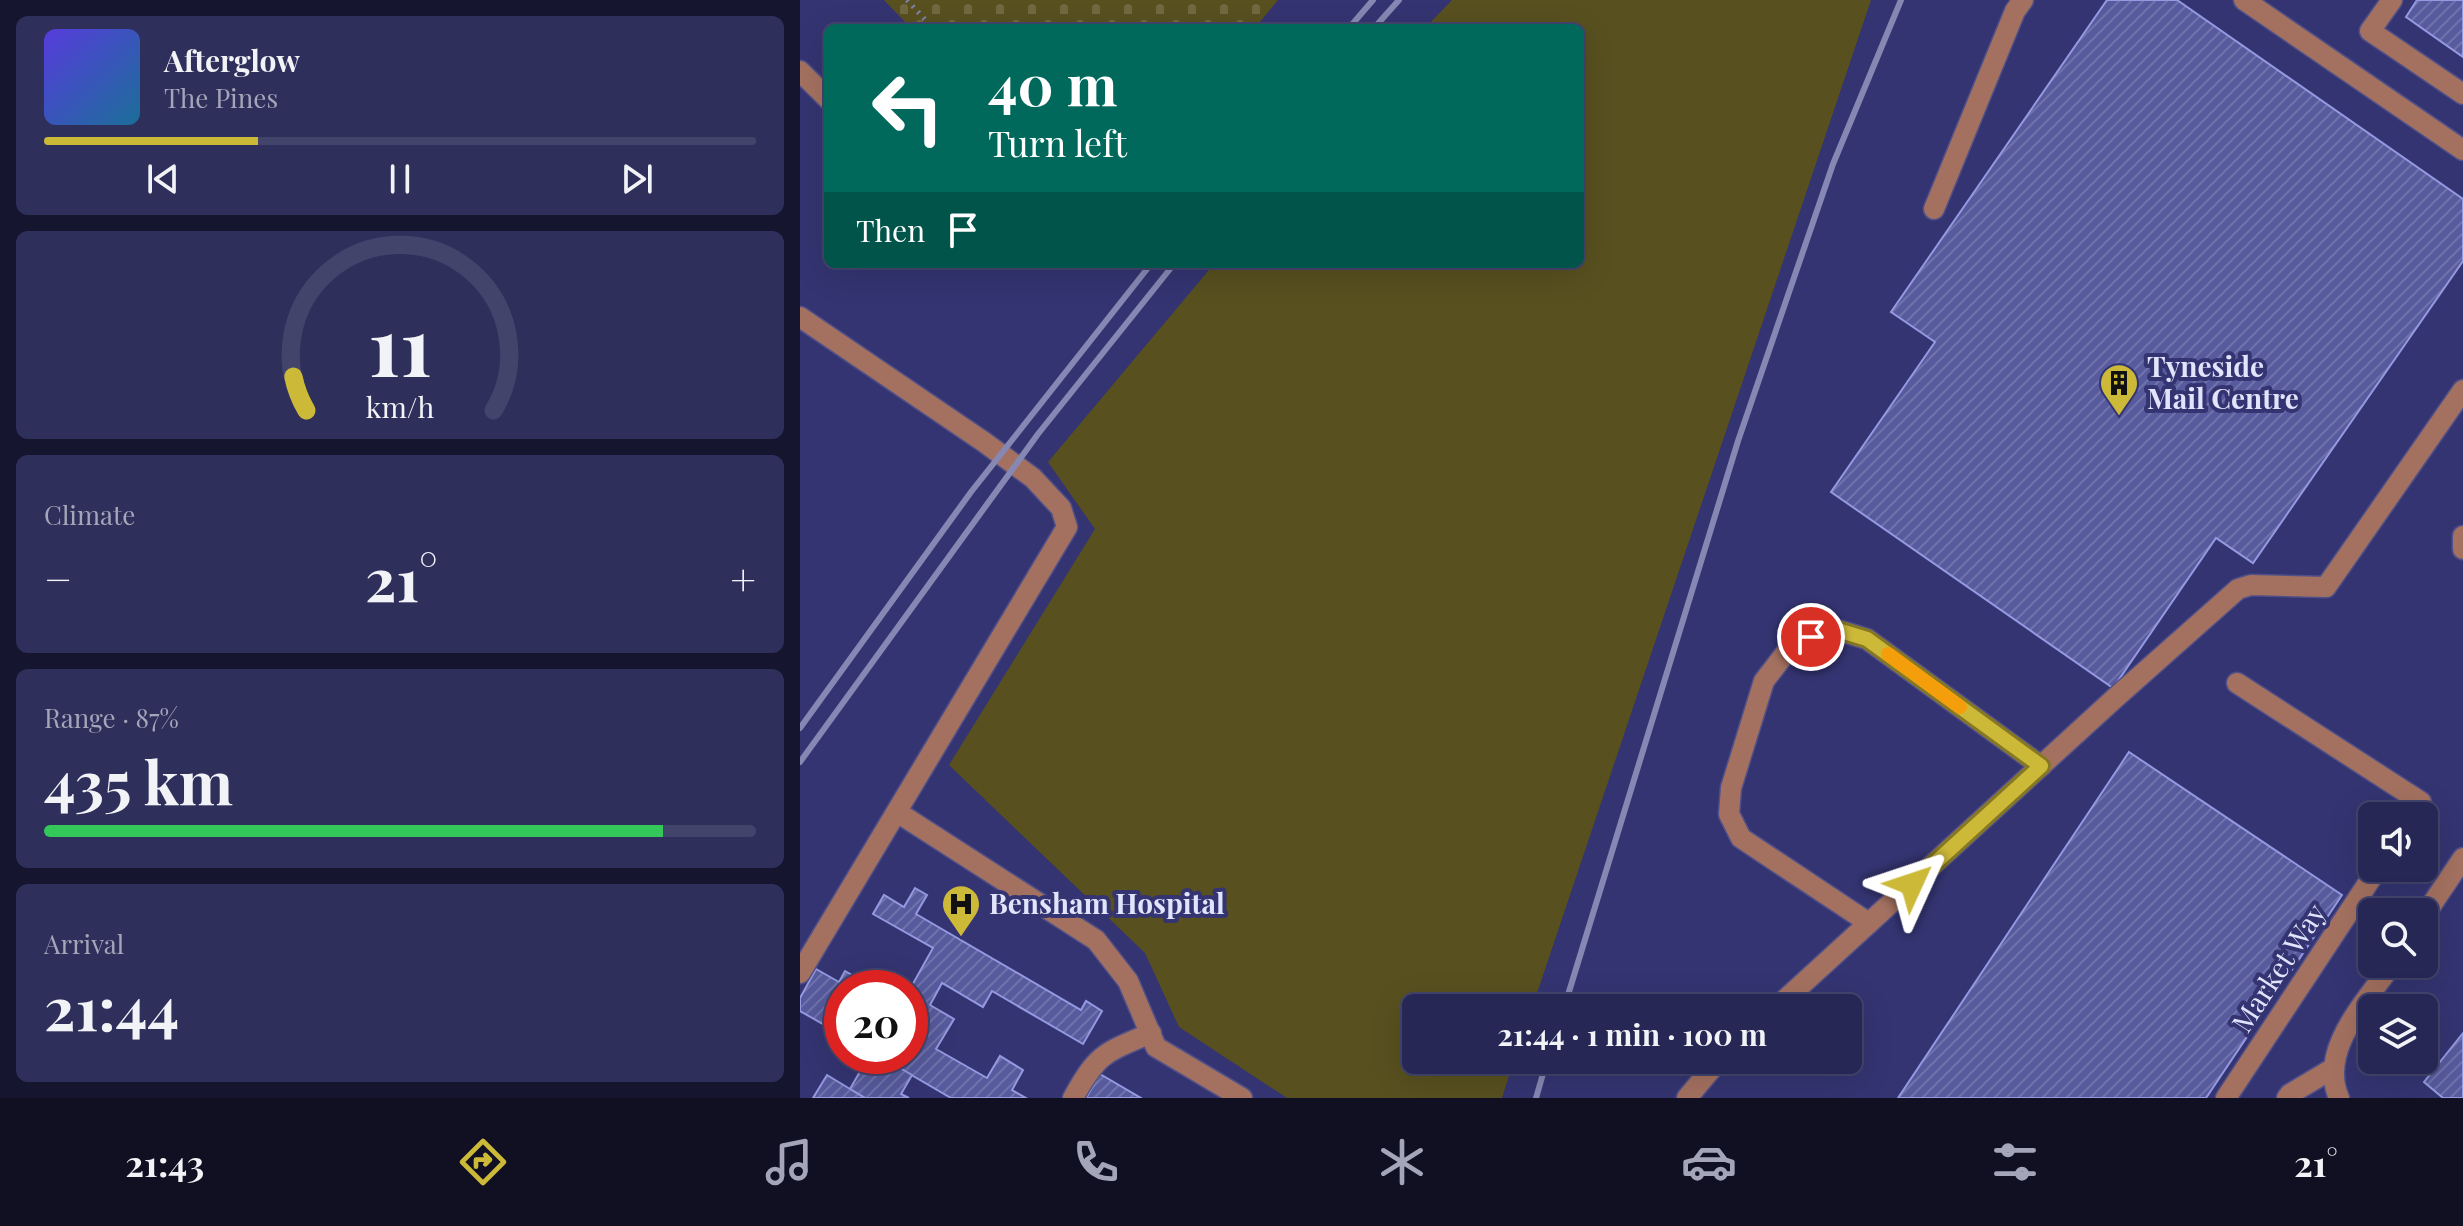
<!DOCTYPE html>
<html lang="en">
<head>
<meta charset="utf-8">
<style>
	body { margin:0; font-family:"Playfair Display",serif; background:#2f2f5c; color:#f1f3f6; height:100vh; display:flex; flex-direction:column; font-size:30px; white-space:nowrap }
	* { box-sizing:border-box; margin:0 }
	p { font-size:26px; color:#a4a5b9 }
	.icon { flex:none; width:44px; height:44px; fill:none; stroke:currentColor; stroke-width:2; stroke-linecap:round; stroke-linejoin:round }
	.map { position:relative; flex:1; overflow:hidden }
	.details { display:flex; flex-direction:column; gap:16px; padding:16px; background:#15152f; width:800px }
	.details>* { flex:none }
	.banner { position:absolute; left:24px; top:24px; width:760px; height:244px; border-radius:12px; box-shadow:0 8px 32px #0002,0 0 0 2px #43446c; background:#00695c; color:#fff; overflow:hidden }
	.controls { position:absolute; left:1558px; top:802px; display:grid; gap:16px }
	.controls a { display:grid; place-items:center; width:80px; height:80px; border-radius:12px; background:#272756; box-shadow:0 8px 32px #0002,0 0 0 2px #43446c; font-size:40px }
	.speed { position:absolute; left:24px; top:970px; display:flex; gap:16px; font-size:40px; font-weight:700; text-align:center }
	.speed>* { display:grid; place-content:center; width:104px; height:104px; border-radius:50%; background:#272756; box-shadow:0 8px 32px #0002,0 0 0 2px #43446c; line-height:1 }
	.speed .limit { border:12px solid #d22; background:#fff; color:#111 }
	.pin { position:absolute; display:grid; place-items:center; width:68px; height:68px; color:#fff; margin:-34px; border:4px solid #fff; border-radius:50%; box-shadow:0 2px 8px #0007 }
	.me { position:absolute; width:88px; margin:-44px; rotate:48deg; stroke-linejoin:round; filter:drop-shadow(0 0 6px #0008) }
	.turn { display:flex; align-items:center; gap:28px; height:168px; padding:0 32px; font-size:36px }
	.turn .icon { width:104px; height:104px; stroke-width:2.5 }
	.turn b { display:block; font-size:56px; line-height:68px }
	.then { display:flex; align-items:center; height:76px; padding:0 32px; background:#0003; gap:16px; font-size:30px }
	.big { font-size:60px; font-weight:700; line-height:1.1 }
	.details .widget { flex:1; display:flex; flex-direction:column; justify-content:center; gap:12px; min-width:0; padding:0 28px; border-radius:12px; background:#2f2f5c }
	.details .dial { align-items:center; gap:0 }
	.dial svg { height:208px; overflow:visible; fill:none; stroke:#43446c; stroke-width:7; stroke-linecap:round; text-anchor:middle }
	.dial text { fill:#f1f3f6; stroke:none }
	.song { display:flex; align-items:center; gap:24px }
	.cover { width:96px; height:96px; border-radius:12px; background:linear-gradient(135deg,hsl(250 70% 55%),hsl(200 70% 35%)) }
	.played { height:8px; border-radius:4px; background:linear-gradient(90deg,#cdb938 30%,#43446c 30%) }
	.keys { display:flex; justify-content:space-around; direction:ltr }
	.heat { display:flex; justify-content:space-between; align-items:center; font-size:44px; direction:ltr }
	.charge { height:12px; border-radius:6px; background:linear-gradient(90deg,#34c759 87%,#43446c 0) }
	.trip { position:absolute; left:602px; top:994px; width:460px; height:80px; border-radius:12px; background:#272756; box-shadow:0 8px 32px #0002,0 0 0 2px #43446c; font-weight:700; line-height:80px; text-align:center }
	.tabs { display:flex; height:128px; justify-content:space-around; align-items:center; background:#101022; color:#a4a5b9 }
	.tabs .icon { width:56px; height:56px }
	.tabs .on { color:#cdb938 }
	.tabs b { font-size:36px; color:#f1f3f6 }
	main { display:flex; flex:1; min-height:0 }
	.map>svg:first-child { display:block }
	.grass { fill:#58501f }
	.cemetery { fill:url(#cemetery-stones) }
	.building { fill:url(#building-hatch); stroke:#9499e1; stroke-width:2 }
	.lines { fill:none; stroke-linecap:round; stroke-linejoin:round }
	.minor-casing { stroke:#505088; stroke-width:23 }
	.path { stroke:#7f81ae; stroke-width:5; stroke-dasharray:2 6; stroke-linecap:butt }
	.minor { stroke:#a47160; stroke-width:20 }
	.rail { stroke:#8688b3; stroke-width:6 }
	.route-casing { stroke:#857824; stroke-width:20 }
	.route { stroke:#cdb938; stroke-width:14 }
	.slow { stroke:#f59e0b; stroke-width:14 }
	.labels { text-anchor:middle; stroke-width:8; stroke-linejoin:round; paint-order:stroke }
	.poi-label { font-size:28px; font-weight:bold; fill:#e1e4fb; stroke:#343472; text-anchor:start }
	.street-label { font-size:28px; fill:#e1e4fb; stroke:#343472 }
</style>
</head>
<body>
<main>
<section class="details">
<div class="widget">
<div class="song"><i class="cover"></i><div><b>Afterglow</b><p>The Pines</p></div></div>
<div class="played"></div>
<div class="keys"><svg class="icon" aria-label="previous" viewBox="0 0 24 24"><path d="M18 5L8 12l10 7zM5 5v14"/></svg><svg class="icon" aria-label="pause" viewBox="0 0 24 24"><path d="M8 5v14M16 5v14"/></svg><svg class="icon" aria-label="next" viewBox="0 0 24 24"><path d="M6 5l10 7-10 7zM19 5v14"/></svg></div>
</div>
<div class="widget dial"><svg viewBox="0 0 100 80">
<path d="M14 69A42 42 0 1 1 86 69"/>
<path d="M14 69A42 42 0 0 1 9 56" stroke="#cdb938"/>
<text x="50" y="56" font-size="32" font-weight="700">11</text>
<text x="50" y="72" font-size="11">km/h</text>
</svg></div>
<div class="widget"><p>Climate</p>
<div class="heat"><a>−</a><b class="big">21°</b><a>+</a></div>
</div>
<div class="widget"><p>Range · 87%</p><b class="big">435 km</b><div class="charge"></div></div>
<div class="widget"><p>Arrival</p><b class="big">21:44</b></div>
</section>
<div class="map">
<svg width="1663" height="1098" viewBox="0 0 1663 1098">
	<defs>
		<pattern id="cemetery-stones" width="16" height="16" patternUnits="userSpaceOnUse" patternTransform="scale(2)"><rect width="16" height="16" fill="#58501f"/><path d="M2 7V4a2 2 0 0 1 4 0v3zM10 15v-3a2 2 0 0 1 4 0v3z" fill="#706940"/></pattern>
		<pattern id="building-hatch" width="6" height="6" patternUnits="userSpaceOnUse" patternTransform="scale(2)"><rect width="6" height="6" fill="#575a9c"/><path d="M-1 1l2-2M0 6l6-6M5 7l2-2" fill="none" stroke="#6f72ab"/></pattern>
	</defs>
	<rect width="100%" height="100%" fill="#343472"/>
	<!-- grass -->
	<polygon class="grass" points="652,0 1071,0 732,1008 616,1008 616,1060 714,1060 702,1098 487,1098 379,1027 345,953 149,765 295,529 248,462 414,264 780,264 780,28 625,28"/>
	<!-- cemetery -->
	<polygon class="cemetery" points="84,0 478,0 455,28 111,28"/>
	<!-- building -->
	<g class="building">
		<polygon points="1307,0 1377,0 1663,199 1663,261 1453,563 1416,538 1313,688 1031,492 1135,342 1091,312"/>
		<polygon points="1617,0 1663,0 1663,57 1606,17"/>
		<polygon points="1329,752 1542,895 1406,1098 1098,1098"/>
		<polygon points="115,888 127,895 116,914 281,1010 286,1001 302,1011 283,1044 192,991 183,1007 142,983 130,1005 154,1019 136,1049 187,1078 200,1056 223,1070 212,1090 226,1098 151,1098 79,1056 110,1056 110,989 133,948 73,914 84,895 104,907"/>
		<polygon points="16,969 39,982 45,971 75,988 42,988 42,1035 0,1011 0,998"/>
		<polygon points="1663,1033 1663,1098 1643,1098 1624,1082"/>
		<polygon points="69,1056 79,1056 112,1075 101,1094 109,1098 65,1098 50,1089"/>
		<polygon points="300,1074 341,1098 286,1098"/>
		<polygon points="27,1075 50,1089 65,1098 13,1098"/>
	</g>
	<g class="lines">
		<!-- minor casing -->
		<g class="minor-casing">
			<g id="minor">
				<polyline points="1444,0 1663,150"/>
				<polyline points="1592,0 1570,31 1663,94"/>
				<polyline points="0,71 28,99"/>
				<polyline points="1134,209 1215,11 1223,0"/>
				<polyline points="0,317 184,442 233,478 261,508 267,527 0,973"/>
				<polyline points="1663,536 1663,549"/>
				<polyline points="1437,683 1621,802 1612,816"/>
				<polyline points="97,812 296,940 328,981 356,1047 442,1098"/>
				<polyline points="1624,916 1663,858"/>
				<polyline points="1069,923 941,838 929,814 931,788 964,681 991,646 1031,628 1067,639 1241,766"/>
				<polyline points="976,1008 1314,699 1438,589 1451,585 1526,587 1663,390"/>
				<path d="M 273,1098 C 298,1053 304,1053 351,1033"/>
				<polyline points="887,1098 919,1060"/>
				<polyline points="1426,1098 1578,868"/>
				<polyline points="1487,1098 1490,1094 1532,1069"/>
				<path d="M 1539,1098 C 1518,1050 1566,1002 1592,964"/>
			</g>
		</g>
		<!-- path -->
		<polyline class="path" points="107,0 133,28"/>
		<!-- minor -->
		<use href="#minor" class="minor"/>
		<!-- rail -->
		<g class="rail">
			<polyline points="549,28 573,0"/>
			<polyline points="574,28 599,0"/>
			<polyline points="0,728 171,492 351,264"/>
			<polyline points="0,762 238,434 374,264"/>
			<polyline points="764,1008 938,441 1033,164 1101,0"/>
			<polyline points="736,1098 747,1060"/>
		</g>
	</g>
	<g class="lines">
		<!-- route casing -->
		<g class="route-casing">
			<polyline id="route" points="1011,637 1031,628 1067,639 1241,766 1112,884"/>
		</g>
		<!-- route -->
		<use href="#route" class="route"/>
		<!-- slow -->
		<polyline class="slow" points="1088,654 1160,707"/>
	</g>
	<!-- icons -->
	<defs>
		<g id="building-pin" transform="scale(2)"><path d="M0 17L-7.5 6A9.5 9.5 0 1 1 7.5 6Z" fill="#cdb938" stroke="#343472"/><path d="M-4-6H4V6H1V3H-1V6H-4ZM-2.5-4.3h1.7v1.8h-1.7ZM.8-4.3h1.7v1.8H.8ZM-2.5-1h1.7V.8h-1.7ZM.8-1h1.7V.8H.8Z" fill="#111"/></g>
		<g id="hospital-pin" transform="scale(2)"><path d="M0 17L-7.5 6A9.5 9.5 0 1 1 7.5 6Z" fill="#cdb938" stroke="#343472"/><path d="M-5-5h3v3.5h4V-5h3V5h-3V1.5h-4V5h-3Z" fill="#111"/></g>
	</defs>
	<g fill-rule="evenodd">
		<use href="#building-pin" x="1319" y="383"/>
		<use href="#hospital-pin" x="161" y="904"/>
	</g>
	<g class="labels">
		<!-- poi labels -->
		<g class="poi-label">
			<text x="1347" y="377">Tyneside<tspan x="1347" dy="32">Mail Centre</tspan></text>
			<text x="189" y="914">Bensham Hospital</text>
		</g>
		<!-- street labels -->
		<g class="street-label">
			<text transform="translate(1479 968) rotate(-57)" y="10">Market Way</text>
		</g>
	</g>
</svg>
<div class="controls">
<a><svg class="icon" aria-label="sound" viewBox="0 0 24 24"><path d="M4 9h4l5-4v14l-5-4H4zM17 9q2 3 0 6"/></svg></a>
<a><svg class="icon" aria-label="search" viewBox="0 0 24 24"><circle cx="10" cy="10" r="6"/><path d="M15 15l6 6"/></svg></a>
<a><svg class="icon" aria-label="layers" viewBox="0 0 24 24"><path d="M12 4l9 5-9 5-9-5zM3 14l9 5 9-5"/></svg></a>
</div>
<div class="speed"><div class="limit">20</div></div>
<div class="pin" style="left:1011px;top:637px;background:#d93025"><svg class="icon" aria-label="arrive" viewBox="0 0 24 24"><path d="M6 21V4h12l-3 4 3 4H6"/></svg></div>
<svg class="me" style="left:1112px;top:884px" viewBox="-20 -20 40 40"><path d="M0-17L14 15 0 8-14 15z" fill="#cdb938" stroke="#fff" stroke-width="4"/></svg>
<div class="trip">21:44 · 1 min · 100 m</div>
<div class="banner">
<div class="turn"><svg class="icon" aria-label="left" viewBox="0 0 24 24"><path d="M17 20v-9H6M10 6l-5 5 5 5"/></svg><div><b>40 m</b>Turn left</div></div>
<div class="then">Then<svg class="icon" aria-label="arrive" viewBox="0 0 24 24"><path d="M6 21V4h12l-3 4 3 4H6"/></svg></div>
</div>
</div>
</main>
<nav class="tabs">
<b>21:43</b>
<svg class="icon on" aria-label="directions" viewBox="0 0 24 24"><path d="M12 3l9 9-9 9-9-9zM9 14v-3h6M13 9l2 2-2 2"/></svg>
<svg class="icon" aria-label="music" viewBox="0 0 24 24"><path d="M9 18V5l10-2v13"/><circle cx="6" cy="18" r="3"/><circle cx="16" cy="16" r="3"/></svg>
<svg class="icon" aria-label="phone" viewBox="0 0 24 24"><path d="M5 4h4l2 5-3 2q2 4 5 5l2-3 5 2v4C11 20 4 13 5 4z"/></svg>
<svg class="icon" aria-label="climate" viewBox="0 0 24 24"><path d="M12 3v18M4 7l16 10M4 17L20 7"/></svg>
<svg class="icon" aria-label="car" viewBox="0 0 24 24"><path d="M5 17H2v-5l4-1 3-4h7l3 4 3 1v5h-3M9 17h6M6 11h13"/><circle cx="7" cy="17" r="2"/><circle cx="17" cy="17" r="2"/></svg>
<svg class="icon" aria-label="filters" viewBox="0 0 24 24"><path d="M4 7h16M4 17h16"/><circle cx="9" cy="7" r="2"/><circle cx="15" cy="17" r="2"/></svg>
<b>21°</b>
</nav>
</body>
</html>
